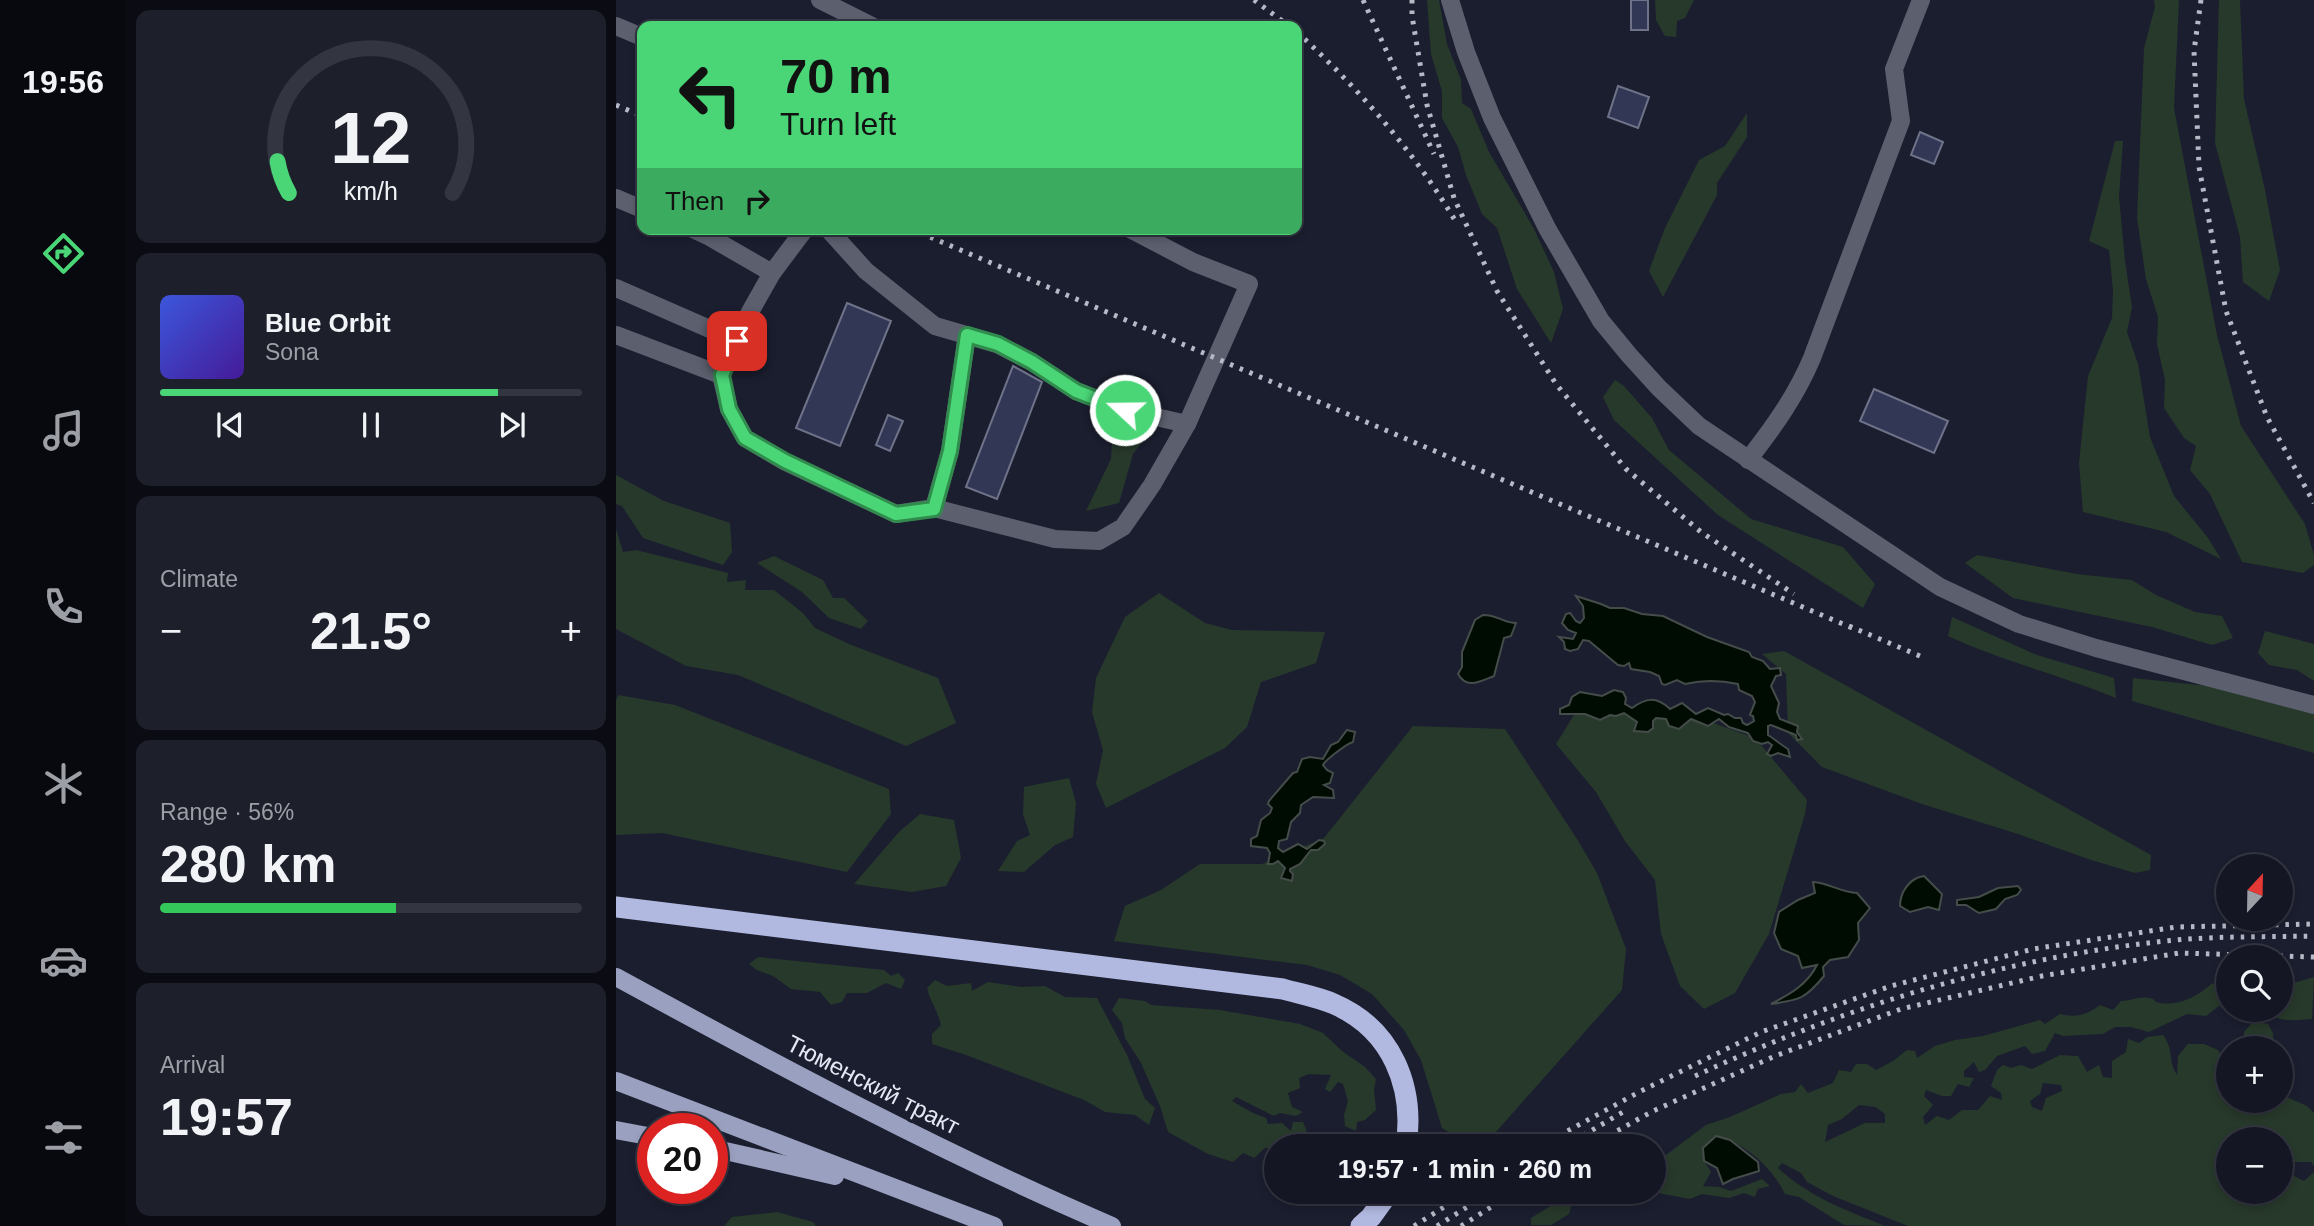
<!DOCTYPE html>
<html lang="en">
<head>
<meta charset="utf-8">
<style>
	body { margin:0; font-family:Arial,sans-serif; background:#1d1f2b; color:#f1f3f6; height:100vh; display:flex; flex-direction:column; font-size:26px; white-space:nowrap }
	* { box-sizing:border-box; margin:0 }
	p { font-size:23px; color:#9d9fa6 }
	.icon { flex:none; width:38px; height:38px; fill:none; stroke:currentColor; stroke-width:2; stroke-linecap:round; stroke-linejoin:round }
	.map { position:relative; flex:1; overflow:hidden }
	.details { display:flex; flex-direction:column; gap:10px; padding:10px; background:#0b0c13; width:490px }
	.details>* { flex:none }
	.guide { position:absolute; left:21px; top:21px; width:665px; height:214px; border-radius:14px; box-shadow:0 4px 10px #0003,0 0 0 2px #333541; background:#4ad677; color:#111; overflow:hidden }
	.needle { width:46px; rotate:22deg }
	.tools { position:absolute; left:1600px; top:854px; display:grid; gap:14px }
	.tools a { display:grid; place-items:center; width:77px; height:77px; border-radius:50%; background:#141623; box-shadow:0 4px 10px #0003,0 0 0 2px #333541; font-size:35px }
	.speed { position:absolute; left:21px; top:1113px; display:flex; gap:14px; font-size:35px; font-weight:700; text-align:center }
	.speed>* { display:grid; place-content:center; width:91px; height:91px; border-radius:50%; background:#141623; box-shadow:0 4px 10px #0003,0 0 0 2px #333541; line-height:1 }
	.speed .limit { border:10px solid #d22; background:#fff; color:#111 }
	.pin { position:absolute; display:grid; place-items:center; width:60px; height:60px; color:#fff; margin:-30px; border-radius:14px; box-shadow:0 4px 10px #0006 }
	.me { position:absolute; width:77px; margin:-38px; rotate:291deg; stroke-linejoin:round; filter:drop-shadow(0 0 5px #0008) }
	.turn { display:flex; align-items:center; gap:24px; height:147px; padding:0 28px; font-size:32px }
	.turn .icon { width:91px; height:91px; stroke-width:2.5 }
	.turn b { display:block; font-size:49px; line-height:60px }
	.then { display:flex; align-items:center; height:66px; padding:0 28px; background:#0003; gap:14px; font-size:26px }
	.big { font-size:52px; font-weight:700; line-height:1.1 }
	.details .card { flex:1; display:flex; flex-direction:column; justify-content:center; gap:10px; min-width:0; padding:0 24px; border-radius:14px; background:#1d1f2b }
	.details .dial { align-items:center; gap:0 }
	.dial svg { height:182px; overflow:visible; fill:none; stroke:#333541; stroke-width:7; stroke-linecap:round; text-anchor:middle }
	.dial text { fill:#f1f3f6; stroke:none }
	.song { display:flex; align-items:center; gap:21px }
	.cover { width:84px; height:84px; border-radius:10px; background:linear-gradient(135deg,hsl(230 70% 55%),hsl(260 70% 35%)) }
	.played { height:7px; border-radius:4px; background:linear-gradient(90deg,#4ad677 80%,#333541 80%) }
	.keys { display:flex; justify-content:space-around; direction:ltr }
	.heat { display:flex; justify-content:space-between; align-items:center; font-size:38px; direction:ltr }
	.charge { height:10px; border-radius:5px; background:linear-gradient(90deg,#34c759 56%,#333541 0) }
	.trip { position:absolute; left:648px; top:1134px; width:402px; height:70px; border-radius:35px; background:#141623; box-shadow:0 4px 10px #0003,0 0 0 2px #333541; font-weight:700; line-height:70px; text-align:center }
	main { display:flex; flex:1; min-height:0 }
	.menu { display:flex; flex-direction:column; width:126px; justify-content:space-around; align-items:center; background:#08090e; color:#9d9fa6 }
	.menu .icon { width:49px; height:49px }
	.menu .on { color:#4ad677 }
	.menu b { font-size:32px; color:#f1f3f6 }
	.map>svg:first-child { display:block }
	.green { fill:#27392b; fill-rule:evenodd }
	.water { fill:#000b01; stroke:#454d4a; stroke-width:2 }
	.building { fill:#333756; stroke:#6f7389; stroke-width:2 }
	.lines { fill:none; stroke-linecap:round; stroke-linejoin:round }
	.minor { stroke:#5c5f6e; stroke-width:18 }
	.major { stroke:#9aa0bf; stroke-width:18 }
	.highway { stroke:#b2b9e0; stroke-width:21 }
	.rail { stroke:#b6b9c6; stroke-width:5; stroke-dasharray:3.5 7; stroke-linecap:butt }
	.route-casing { stroke:#308b4d; stroke-width:18 }
	.route { stroke:#4ad677; stroke-width:12 }
	.labels { text-anchor:middle; stroke-width:7; stroke-linejoin:round; paint-order:stroke }
	.street-label { font-size:24px; fill:#e5e8f4; stroke:#1b1e2f }
</style>
</head>
<body>
<main>
<nav class="menu">
<b>19:56</b>
<svg class="icon on" aria-label="directions" viewBox="0 0 24 24"><path d="M12 3l9 9-9 9-9-9zM9 14v-3h6M13 9l2 2-2 2"/></svg>
<svg class="icon" aria-label="music" viewBox="0 0 24 24"><path d="M9 18V5l10-2v13"/><circle cx="6" cy="18" r="3"/><circle cx="16" cy="16" r="3"/></svg>
<svg class="icon" aria-label="phone" viewBox="0 0 24 24"><path d="M5 4h4l2 5-3 2q2 4 5 5l2-3 5 2v4C11 20 4 13 5 4z"/></svg>
<svg class="icon" aria-label="climate" viewBox="0 0 24 24"><path d="M12 3v18M4 7l16 10M4 17L20 7"/></svg>
<svg class="icon" aria-label="car" viewBox="0 0 24 24"><path d="M5 17H2v-5l4-1 3-4h7l3 4 3 1v5h-3M9 17h6M6 11h13"/><circle cx="7" cy="17" r="2"/><circle cx="17" cy="17" r="2"/></svg>
<svg class="icon" aria-label="filters" viewBox="0 0 24 24"><path d="M4 7h16M4 17h16"/><circle cx="9" cy="7" r="2"/><circle cx="15" cy="17" r="2"/></svg>
</nav>
<section class="details">
<div class="card dial"><svg viewBox="0 0 100 80">
<path d="M14 69A42 42 0 1 1 86 69"/>
<path d="M14 69A42 42 0 0 1 9 55" stroke="#4ad677"/>
<text x="50" y="56" font-size="32" font-weight="700">12</text>
<text x="50" y="72" font-size="11">km/h</text>
</svg></div>
<div class="card">
<div class="song"><i class="cover"></i><div><b>Blue Orbit</b><p>Sona</p></div></div>
<div class="played"></div>
<div class="keys"><svg class="icon" aria-label="previous" viewBox="0 0 24 24"><path d="M18 5L8 12l10 7zM5 5v14"/></svg><svg class="icon" aria-label="pause" viewBox="0 0 24 24"><path d="M8 5v14M16 5v14"/></svg><svg class="icon" aria-label="next" viewBox="0 0 24 24"><path d="M6 5l10 7-10 7zM19 5v14"/></svg></div>
</div>
<div class="card"><p>Climate</p>
<div class="heat"><a>−</a><b class="big">21.5°</b><a>+</a></div>
</div>
<div class="card"><p>Range · 56%</p><b class="big">280 km</b><div class="charge"></div></div>
<div class="card"><p>Arrival</p><b class="big">19:57</b></div>
</section>
<div class="map">
<svg width="1698" height="1226" viewBox="0 0 1698 1226">
	<rect width="100%" height="100%" fill="#1b1e2f"/>
	<!-- green -->
	<g class="green">
		<polygon points="811,0 823,0 831,44 845,80 846,103 855,109 873,152 917,227 938,272 947,309 935,343 901,289 881,228 866,214 850,175 842,147 826,118 826,91 815,54"/>
		<polygon points="1039,0 1078,0 1069,18 1061,21 1060,37 1049,36 1040,20"/>
		<polygon points="1538,0 1563,0 1558,108 1601,335 1625,426 1689,524 1698,555 1698,565 1687,573 1626,562 1594,494 1574,470 1580,446 1568,438 1548,408 1549,380 1541,344 1542,317 1530,279 1521,218 1528,48 1539,7"/>
		<polygon points="1603,0 1624,0 1628,99 1649,190 1664,270 1653,301 1627,282 1624,237 1599,143"/>
		<polygon points="1131,113 1131,137 1101,183 1101,195 1047,297 1033,271 1049,228 1083,160 1109,146"/>
		<polygon points="1499,141 1507,141 1503,196 1509,261 1516,307 1511,332 1522,364 1534,437 1558,496 1592,538 1605,559 1550,532 1467,512 1463,463 1472,376 1496,318 1497,290 1493,250 1473,241"/>
		<polygon points="999,380 1008,386 1036,418 1053,450 1135,519 1227,547 1259,584 1247,608 1102,515 998,420 987,397"/>
		<polygon points="504,421 527,441 517,454 503,503 470,511 495,459 496,440"/>
		<polygon points="0,475 48,501 114,523 116,552 107,565 27,538 6,506 0,504"/>
		<polygon points="0,529 7,552 20,550 112,573 111,582 130,580 129,590 158,590 187,613 199,628 233,644 322,678 340,723 290,746 122,675 70,666 0,629"/>
		<polygon points="1361,555 1461,574 1516,580 1540,595 1579,612 1606,616 1617,638 1596,645 1536,627 1397,598 1349,563"/>
		<polygon points="158,556 207,580 217,598 228,598 252,621 245,629 213,618 186,592 141,563"/>
		<polygon points="543,593 589,623 616,630 709,632 700,663 645,682 631,727 609,748 490,808 480,784 487,750 476,712 480,678 509,617"/>
		<path d="M 1336,617 L 1421,655 L 1498,678 L 1500,698 C 1444,675 1386,661 1332,636 Z"/>
		<polygon points="1649,631 1698,644 1698,681 1681,670 1653,665 1642,653"/>
		<polygon points="1168,651 1535,855 1534,870 1519,873 1475,860 1402,834 1306,804 1206,767 1172,733 1170,674 1146,654"/>
		<polygon points="1517,678 1592,686 1698,714 1698,753 1516,701"/>
		<polygon points="2,695 59,705 273,789 275,814 231,872 46,833 0,835 0,701"/>
		<polygon points="1031,709 1089,720 1139,738 1191,800 1189,814 1153,934 1119,993 1088,1009 1064,986 1045,934 1039,880 1009,841 980,792 940,744 961,710"/>
		<polygon points="797,726 889,729 961,839 981,873 1010,949 1006,990 879,1133 863,1142 840,1137 826,1128 805,1060 788,1030 756,994 724,975 691,965 498,941 509,906 545,890 584,864 646,864 708,838"/>
		<polygon points="453,778 460,803 457,837 439,845 408,872 382,871 401,841 414,835 407,814 408,787"/>
		<polygon points="304,814 338,820 345,858 330,886 296,892 238,884 284,831"/>
		<polygon points="142,957 268,970 275,976 282,973 289,980 285,989 270,983 251,993 231,993 226,1002 215,1005 204,992 175,989 157,976 141,970 133,964"/>
		<path d="M 1698,977 L 1696,1019 C 1676,1021 1662,1022 1644,1010 C 1627,1022 1619,1018 1603,1006 L 1590,1016 L 1571,1014 L 1533,1032 L 1515,1027 L 1499,1027 L 1487,1034 L 1447,1036 L 1439,1033 L 1429,1051 L 1416,1054 L 1409,1046 L 1381,1056 L 1369,1070 L 1363,1072 L 1358,1062 L 1348,1071 L 1348,1077 L 1358,1078 L 1353,1087 L 1342,1084 L 1335,1096 L 1326,1096 L 1310,1090 L 1308,1096 L 1317,1105 L 1307,1117 L 1309,1125 L 1321,1116 L 1333,1120 L 1346,1110 L 1362,1110 L 1374,1096 L 1386,1100 L 1385,1093 L 1375,1086 L 1381,1070 L 1387,1065 L 1395,1068 L 1405,1065 L 1416,1069 L 1444,1055 L 1462,1056 L 1471,1072 L 1483,1065 L 1487,1077 L 1496,1078 L 1496,1061 L 1510,1052 L 1512,1039 L 1523,1043 L 1531,1037 L 1547,1035 C 1559,1052 1551,1059 1561,1075 L 1562,1056 L 1572,1044 L 1588,1044 L 1602,1050 L 1609,1062 L 1606,1077 L 1612,1074 L 1612,1101 L 1664,1101 L 1664,1095 L 1666,1095 L 1691,1106 L 1698,1113 L 1698,1166 L 1695,1162 L 1675,1162 L 1672,1173 L 1688,1181 L 1698,1172 L 1698,1226 L 1292,1226 L 1217,1196 L 1191,1182 L 1185,1173 L 1166,1163 L 1162,1168 C 1193,1197 1230,1210 1269,1226 L 1228,1225 L 1183,1197 L 1169,1194 C 1157,1170 1138,1152 1114,1140 L 1088,1161 L 1095,1172 L 1087,1186 L 1103,1187 L 1115,1191 L 1146,1179 L 1154,1186 L 1142,1189 L 1139,1197 L 1128,1193 L 1113,1198 L 1086,1194 L 1074,1199 L 1037,1192 L 1038,1164 L 1090,1125 L 1114,1117 L 1165,1094 L 1179,1092 L 1185,1084 L 1192,1093 L 1217,1083 L 1223,1070 L 1235,1072 L 1240,1064 L 1251,1064 L 1260,1070 L 1277,1061 L 1291,1050 L 1299,1051 L 1301,1058 L 1319,1046 L 1339,1040 L 1367,1036 L 1424,1020 L 1429,1024 L 1444,1014 C 1460,1018 1471,1015 1484,1005 L 1497,1010 L 1505,1001 C 1514,1001 1525,996 1533,998 C 1543,1000 1534,1001 1544,1003 C 1564,1006 1583,996 1596,983 L 1602,988 L 1604,997 L 1612,993 L 1612,1010 L 1664,1010 L 1664,987 ZM 1427,1083 L 1445,1085 L 1446,1091 L 1430,1098 L 1426,1111 L 1416,1107 L 1414,1101 L 1424,1094 ZM 1243,1105 L 1260,1107 L 1269,1114 L 1269,1123 L 1249,1123 L 1209,1142 L 1212,1125 L 1226,1119 ZM 1612,1139 L 1664,1139 L 1664,1192 L 1612,1192 Z"/>
		<path d="M 319,980 L 331,986 L 355,983 L 356,991 L 372,982 L 405,987 L 429,986 L 449,997 L 481,998 L 511,1055 L 529,1099 L 539,1108 L 533,1125 L 519,1115 L 489,1112 L 468,1100 L 350,1055 L 316,1044 L 316,1034 L 325,1025 C 322,1011 314,1001 311,988 Z"/>
		<path d="M 503,998 L 529,1001 L 535,1005 L 604,1010 L 684,1024 L 707,1033 L 726,1051 L 749,1067 L 760,1079 L 758,1090 L 760,1110 L 749,1120 L 741,1122 L 740,1131 L 729,1126 L 728,1115 L 732,1101 L 727,1084 L 722,1082 L 714,1092 L 709,1089 L 715,1075 L 693,1074 L 683,1078 L 684,1088 L 672,1093 L 676,1107 L 687,1112 L 680,1116 L 664,1113 L 658,1116 L 620,1097 L 616,1101 L 637,1113 L 650,1118 L 652,1124 L 666,1123 L 675,1131 L 677,1122 L 687,1122 L 691,1132 L 690,1141 L 706,1144 L 710,1135 L 719,1135 L 717,1142 L 713,1146 L 660,1146 L 660,1180 L 654,1178 C 646,1165 648,1161 655,1148 L 649,1148 L 638,1158 L 627,1153 L 617,1162 L 592,1154 L 552,1132 L 544,1106 L 525,1063 L 509,1038 L 506,1023 L 496,1010 Z"/>
		<polygon points="1638,1021 1652,1024 1657,1033 1658,1048 1628,1048 1628,1032"/>
		<polygon points="966,1192 1015,1192 1007,1201 962,1206 956,1203 953,1214 935,1225 915,1225 915,1218 949,1197 960,1197"/>
		<polygon points="161,1212 197,1222 200,1226 108,1226 116,1217"/>
	</g>
	<!-- water -->
	<g class="water">
		<path d="M 960,596 L 985,604 L 994,608 L 1008,608 L 1026,614 L 1047,616 L 1091,637 L 1133,652 L 1136,657 L 1147,661 L 1154,669 L 1164,668 L 1165,675 L 1160,676 L 1155,686 L 1163,703 L 1161,712 L 1164,719 L 1182,726 L 1181,732 L 1186,739 L 1181,740 L 1180,735 L 1155,725 L 1152,726 L 1152,735 C 1160,740 1165,745 1172,749 L 1174,757 L 1162,753 L 1155,756 L 1151,754 L 1156,745 L 1152,742 L 1146,744 L 1137,741 L 1132,733 L 1113,727 L 1103,719 L 1092,726 L 1075,719 L 1063,729 L 1053,726 L 1050,719 L 1040,718 L 1037,721 L 1037,728 L 1032,732 L 1018,731 L 1021,722 L 1008,713 L 1000,716 L 994,715 L 984,720 L 969,714 L 944,714 L 944,709 L 953,705 L 956,697 L 964,692 L 986,696 L 998,690 L 1007,692 L 1010,698 L 1009,704 L 1016,708 C 1030,698 1040,696 1054,709 L 1066,703 L 1080,714 L 1092,708 L 1108,715 L 1112,714 L 1119,718 L 1125,718 L 1127,723 L 1131,725 L 1138,721 L 1137,716 L 1134,715 L 1139,702 L 1136,696 L 1123,690 L 1122,684 C 1104,680 1086,680 1069,684 L 1061,680 L 1049,685 L 1046,684 L 1043,676 L 1034,672 L 1015,669 L 1013,663 L 1008,666 L 1002,665 L 973,641 L 967,640 L 962,649 L 954,651 L 949,649 L 948,642 L 943,637 L 957,639 L 960,633 L 952,630 L 946,623 L 950,614 L 954,613 L 960,621 L 964,623 L 968,618 L 967,606 Z"/>
		<path d="M 867,615 C 882,615 888,623 900,623 L 895,636 L 888,638 L 878,676 C 865,681 851,690 842,674 L 846,667 L 846,652 L 859,620 Z"/>
		<path d="M 731,730 L 739,732 L 737,742 C 732,743 709,760 707,765 L 711,770 L 717,773 L 714,783 L 708,785 L 717,790 L 718,798 L 697,797 L 685,805 L 684,813 L 675,822 L 671,839 L 663,841 L 662,848 L 667,852 L 682,844 L 691,849 L 703,840 L 708,841 L 709,844 L 702,850 L 695,850 L 684,864 L 674,869 L 674,871 L 677,874 L 676,881 L 665,878 L 669,868 L 662,861 L 657,864 L 652,864 L 654,853 L 651,848 L 635,846 L 635,839 L 641,836 L 645,820 L 654,813 L 656,808 L 652,804 L 653,801 L 677,773 L 681,772 L 686,759 L 694,757 L 707,759 L 715,745 L 722,742 Z"/>
		<path d="M 1308,876 L 1326,894 L 1323,910 L 1312,907 L 1294,912 L 1284,906 C 1284,893 1293,878 1308,876 Z"/>
		<path d="M 1197,882 C 1213,883 1224,892 1241,893 L 1254,908 L 1242,923 L 1243,940 L 1232,957 L 1214,960 L 1207,967 L 1208,976 C 1189,999 1184,1000 1155,1004 C 1174,994 1191,985 1201,965 L 1186,968 L 1182,956 L 1165,949 L 1158,933 L 1163,912 L 1182,900 L 1199,893 Z"/>
		<polygon points="1402,886 1405,890 1401,895 1389,899 1380,909 1363,913 1350,905 1341,905 1341,900 1363,897 1382,888"/>
		<polygon points="1100,1136 1114,1140 1142,1162 1143,1171 1117,1179 1107,1184 1101,1168 1088,1161 1087,1148"/>
	</g>
	<!-- building -->
	<g class="building">
		<rect x="1015" y="0" width="17" height="30"/>
		<polygon points="1002,86 1033,97 1022,128 992,117"/>
		<polygon points="1304,132 1327,142 1318,164 1295,155"/>
		<polygon points="231,303 275,321 224,446 180,428"/>
		<polygon points="397,366 426,382 381,499 350,487"/>
		<polygon points="1258,389 1332,421 1318,453 1244,421"/>
		<polygon points="272,415 287,421 274,451 260,445"/>
	</g>
	<g class="lines">
		<!-- minor -->
		<g class="minor">
			<polyline points="204,0 256,26"/>
			<polyline points="834,0 850,52 876,118 931,228 985,321 1013,355 1043,388 1083,426 1324,587 1403,624 1480,648 1698,705"/>
			<polyline points="0,26 26,37"/>
			<polyline points="0,198 26,209"/>
			<polyline points="77,229 92,236 156,273"/>
			<polyline points="189,229 156,273 134,312 105,375 113,409 129,438 168,461 280,514 318,508 439,539 483,541 507,527 536,485 571,424 633,284 577,262 514,229"/>
			<polyline points="212,229 250,271 319,326 381,344 416,362 460,391 509,410 571,424"/>
			<polyline points="0,288 121,341"/>
			<polyline points="0,335 105,375"/>
			<path d="M 1132,460 C 1157,428 1180,396 1196,358 L 1285,121 L 1278,69 L 1305,0"/>
			<polyline points="318,508 334,451 351,335"/>
		</g>
		<!-- major -->
		<g class="major">
			<path d="M 0,977 C 163,1066 326,1153 496,1226"/>
			<polyline points="0,1081 378,1226"/>
			<polyline points="0,1130 37,1137"/>
			<polyline points="96,1148 219,1176"/>
		</g>
		<!-- highway -->
		<g class="highway">
			<path d="M 0,907 L 667,989 C 684,994 702,997 718,1004 C 776,1029 799,1087 790,1146"/>
			<polyline points="745,1226 755,1217 773,1192"/>
		</g>
		<!-- rail -->
		<g class="rail">
			<polyline points="638,0 673,26"/>
			<polyline points="747,0 818,154"/>
			<polyline points="796,0 796,16 811,105 838,198 881,291 940,384 1010,469 1085,532 1178,594"/>
			<polyline points="1585,0 1578,51 1583,167 1610,311 1651,417 1698,503"/>
			<path d="M 681,32 C 742,88 798,151 840,222"/>
			<polyline points="0,105 26,116"/>
			<polyline points="295,229 1241,630"/>
			<polyline points="1233,626 1304,656"/>
			<path d="M 1079,1076 C 1231,1006 1393,956 1560,940 C 1606,936 1652,937 1698,936"/>
			<polyline points="924,1146 1025,1091 1145,1032 1275,986 1417,949 1560,927 1698,924"/>
			<polyline points="949,1146 1007,1112"/>
			<polyline points="974,1146 1037,1111 1159,1056 1285,1009 1426,976 1563,953 1698,957"/>
			<polyline points="798,1226 852,1192"/>
			<polyline points="821,1226 875,1192"/>
			<polyline points="845,1226 899,1192"/>
		</g>
	</g>
	<g class="lines">
		<!-- route casing -->
		<g class="route-casing">
			<polyline id="route" points="121,341 106,375 113,409 129,438 169,461 280,514 318,509 334,451 351,335 382,344 416,362 460,391 509,410"/>
		</g>
		<!-- route -->
		<use href="#route" class="route"/>
	</g>
	<g class="labels">
		<!-- street labels -->
		<g class="street-label">
			<text transform="translate(257 1085) rotate(27)" y="8">Тюменский тракт</text>
		</g>
	</g>
</svg>
<div class="tools">
<a><svg class="needle" viewBox="-14 -14 28 28"><path d="M0-13l5 13h-10z" fill="#e53935"/><path d="M0 13l5-13h-10z" fill="#9d9fa6"/></svg></a>
<a><svg class="icon" aria-label="search" viewBox="0 0 24 24"><circle cx="10" cy="10" r="6"/><path d="M15 15l6 6"/></svg></a>
<a>+</a>
<a>−</a>
</div>
<div class="speed"><div class="limit">20</div></div>
<div class="pin" style="left:121px;top:341px;background:#d93025"><svg class="icon" aria-label="arrive" viewBox="0 0 24 24"><path d="M6 21V4h12l-3 4 3 4H6"/></svg></div>
<svg class="me" style="left:509px;top:410px" viewBox="-20 -20 40 40"><circle r="17" fill="#4ad677" stroke="#fff" stroke-width="3"/><path d="M0-11L8 9 0 5-8 9z" fill="#fff"/></svg>
<div class="trip">19:57 · 1 min · 260 m</div>
<div class="guide">
<div class="turn"><svg class="icon" aria-label="left" viewBox="0 0 24 24"><path d="M17 20v-9H6M10 6l-5 5 5 5"/></svg><div><b>70 m</b>Turn left</div></div>
<div class="then">Then<svg class="icon" aria-label="right" viewBox="0 0 24 24"><path d="M7 20v-9h11M14 6l5 5-5 5"/></svg></div>
</div>
</div>
</main>
</body>
</html>
